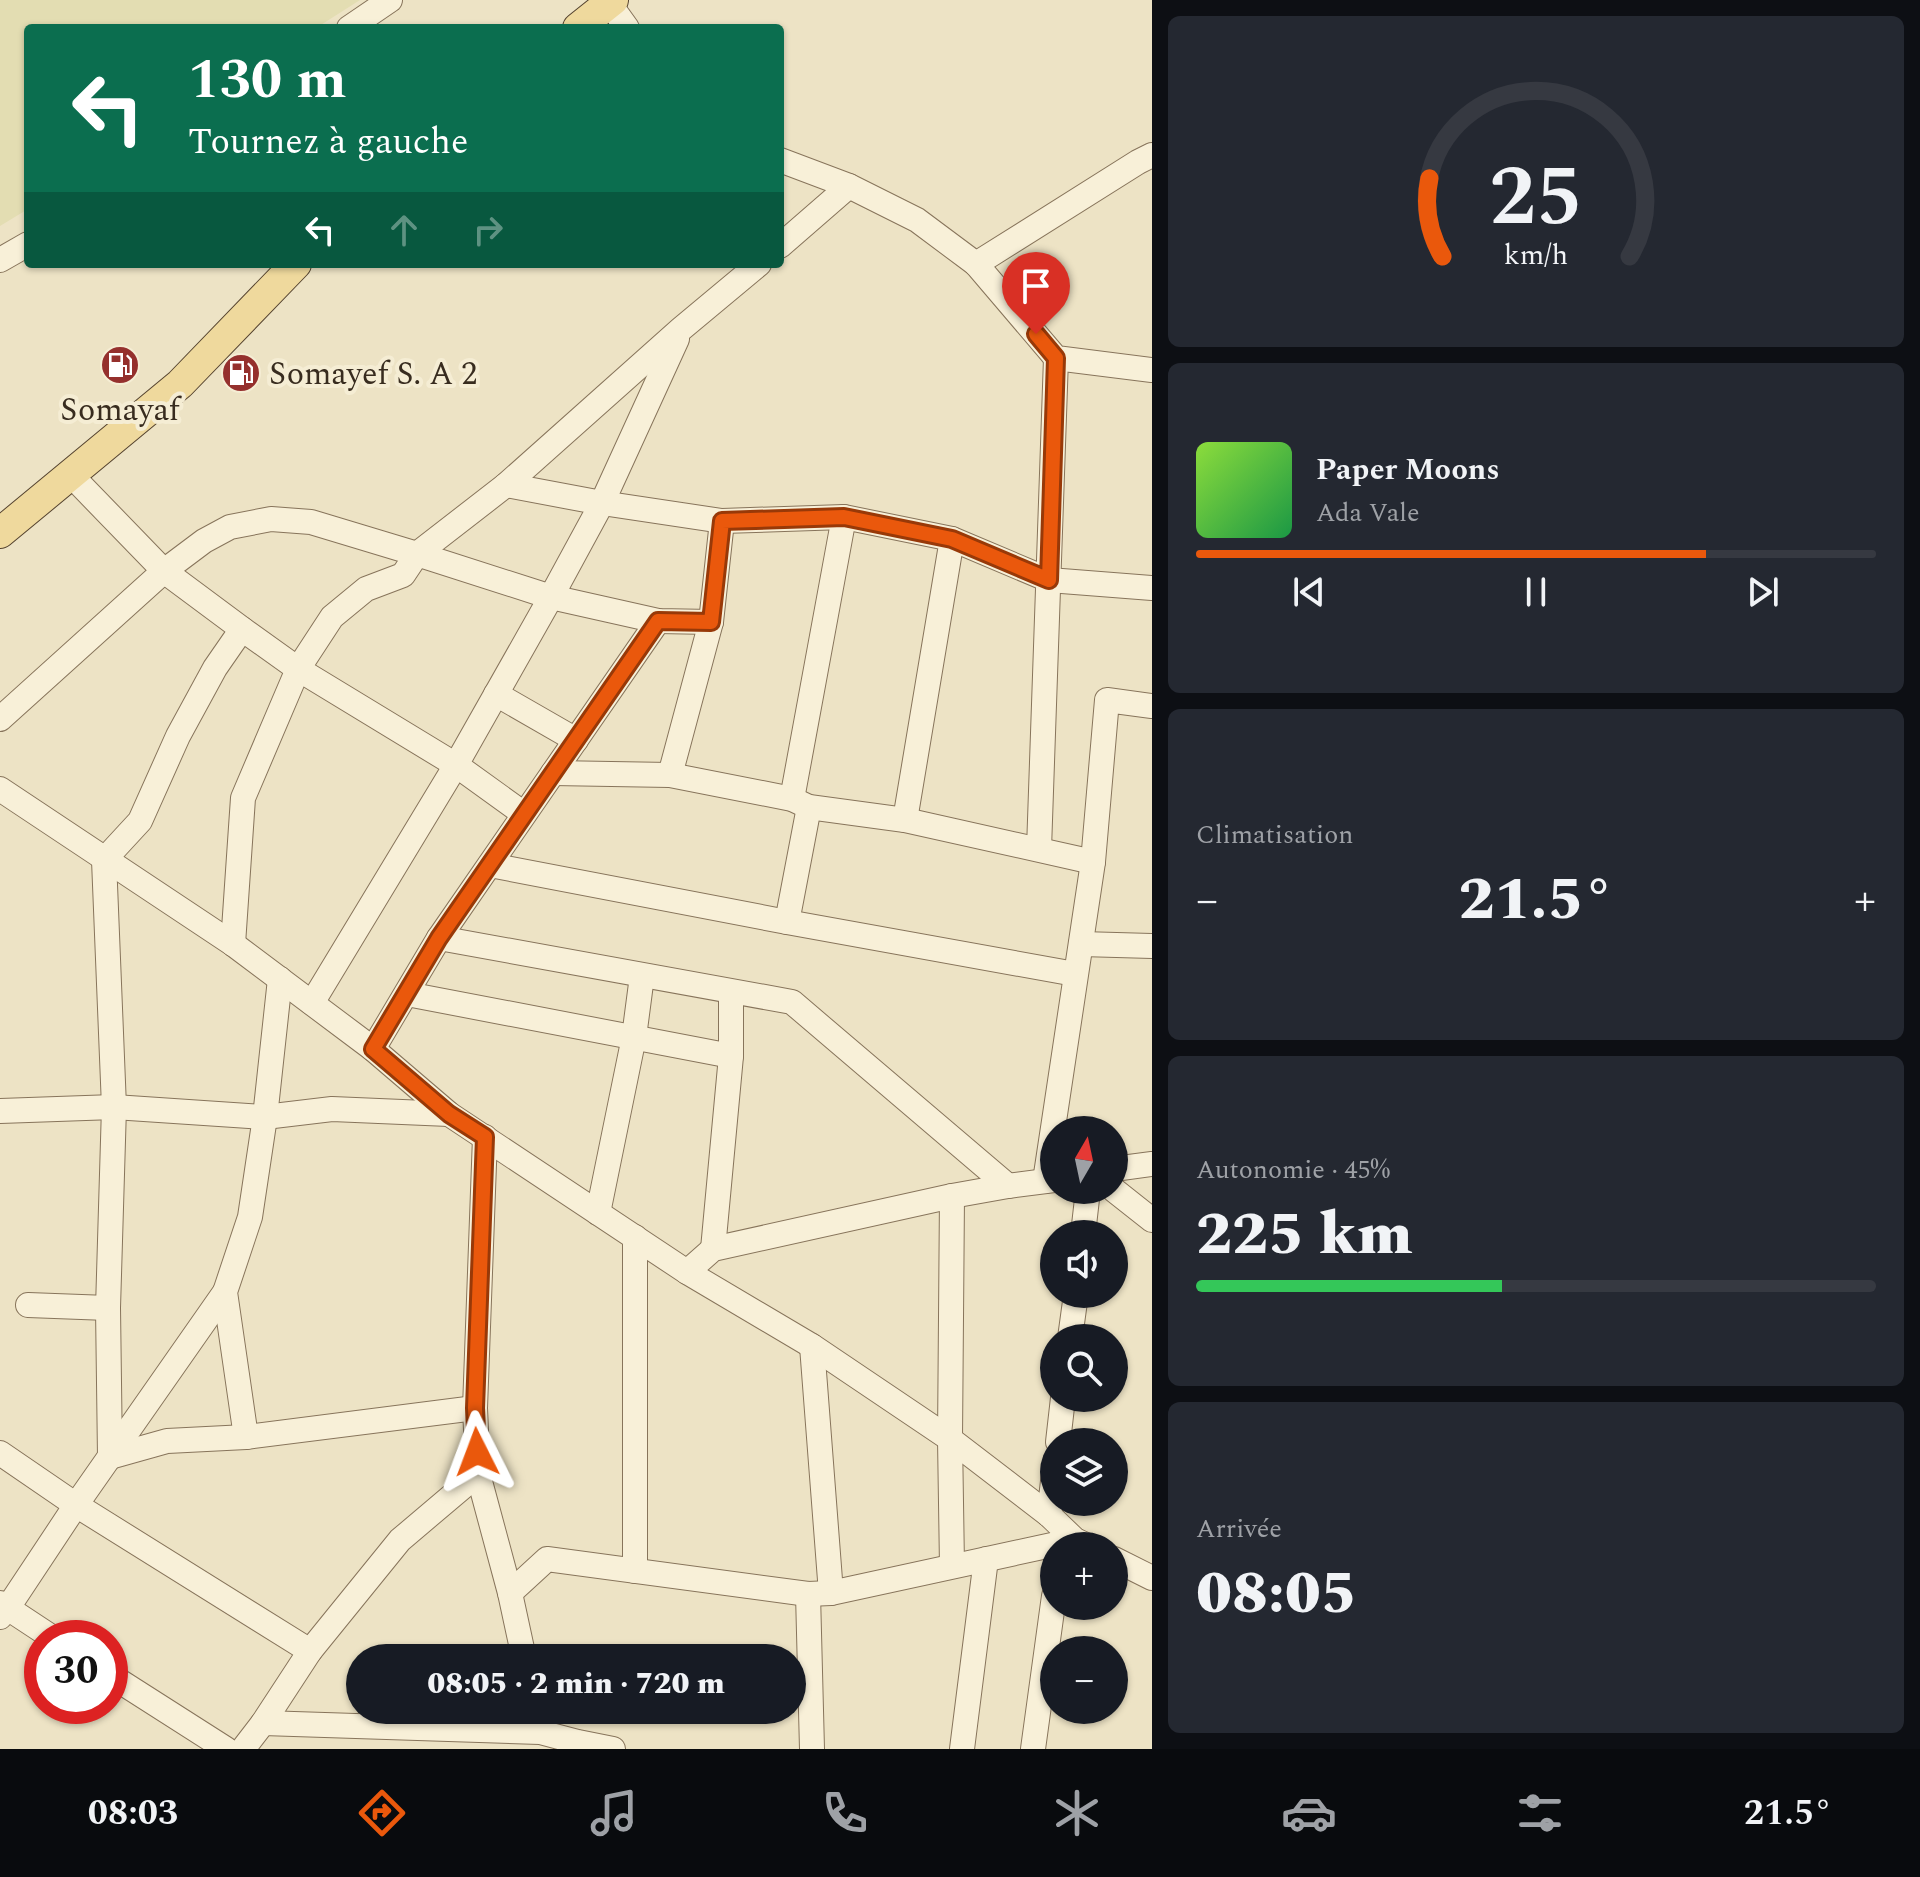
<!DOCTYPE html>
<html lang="fr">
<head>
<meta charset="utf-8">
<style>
	body { margin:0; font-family:Spectral,serif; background:#242831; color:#f1f3f6; height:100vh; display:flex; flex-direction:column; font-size:30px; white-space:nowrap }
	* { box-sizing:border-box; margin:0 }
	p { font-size:26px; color:#9ea1a6 }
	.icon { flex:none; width:44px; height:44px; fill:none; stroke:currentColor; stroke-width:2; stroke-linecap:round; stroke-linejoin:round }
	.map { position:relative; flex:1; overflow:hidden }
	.panel { display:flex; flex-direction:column; gap:16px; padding:16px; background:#0d0f14; width:768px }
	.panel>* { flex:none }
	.banner { position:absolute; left:24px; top:24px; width:760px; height:244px; border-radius:8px; box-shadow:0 2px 6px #0004; background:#0b6e4f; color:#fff; overflow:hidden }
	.needle { width:52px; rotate:9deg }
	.buttons { position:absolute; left:1040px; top:1116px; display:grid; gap:16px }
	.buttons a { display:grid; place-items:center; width:88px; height:88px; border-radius:50%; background:#171b24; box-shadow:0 2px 6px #0004; font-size:40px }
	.speed { position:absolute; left:24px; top:1620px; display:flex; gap:16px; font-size:40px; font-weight:700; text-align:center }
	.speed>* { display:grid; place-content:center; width:104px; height:104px; border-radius:50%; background:#171b24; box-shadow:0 2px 6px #0004; line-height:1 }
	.speed .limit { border:12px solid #d22; background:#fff; color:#111 }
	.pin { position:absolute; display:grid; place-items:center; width:68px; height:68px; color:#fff; margin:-82px -34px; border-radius:50% 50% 50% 0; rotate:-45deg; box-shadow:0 0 8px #0007 }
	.pin .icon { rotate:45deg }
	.me { position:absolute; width:88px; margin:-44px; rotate:357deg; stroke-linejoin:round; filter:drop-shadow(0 0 6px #0008) }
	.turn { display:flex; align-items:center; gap:28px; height:168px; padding:0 32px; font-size:36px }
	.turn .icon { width:104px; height:104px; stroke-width:2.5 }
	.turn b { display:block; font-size:56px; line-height:68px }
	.lanes { display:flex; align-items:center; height:76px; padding:0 32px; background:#0003; justify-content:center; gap:40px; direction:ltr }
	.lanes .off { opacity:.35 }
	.big { font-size:60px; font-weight:800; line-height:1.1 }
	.panel .widget { flex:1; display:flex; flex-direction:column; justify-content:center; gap:12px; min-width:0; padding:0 28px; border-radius:12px; background:#242831 }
	.panel .dial { align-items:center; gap:0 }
	.dial svg { height:208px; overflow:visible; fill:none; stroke:#363941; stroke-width:7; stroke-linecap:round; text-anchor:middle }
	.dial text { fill:#f1f3f6; stroke:none }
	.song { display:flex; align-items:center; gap:24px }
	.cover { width:96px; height:96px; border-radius:12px; background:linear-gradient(135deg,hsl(90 70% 55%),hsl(140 70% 35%)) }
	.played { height:8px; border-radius:4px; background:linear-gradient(90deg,#ea580c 75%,#363941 75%) }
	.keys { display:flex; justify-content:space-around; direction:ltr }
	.heat { display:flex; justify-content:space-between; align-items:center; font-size:44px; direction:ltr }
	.charge { height:12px; border-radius:6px; background:linear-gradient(90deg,#34c759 45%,#363941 0) }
	.trip { position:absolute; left:346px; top:1644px; width:460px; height:80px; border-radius:40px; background:#171b24; box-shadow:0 2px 6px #0004; font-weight:800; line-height:80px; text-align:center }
	.dock { display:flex; height:128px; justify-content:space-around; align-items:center; background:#090b0e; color:#9ea1a6 }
	.dock .icon { width:56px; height:56px }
	.dock .selected { color:#ea580c }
	.dock b { font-size:36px; color:#f1f3f6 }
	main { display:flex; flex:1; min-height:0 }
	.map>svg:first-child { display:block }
	.farmland { fill:#e3ddb2 }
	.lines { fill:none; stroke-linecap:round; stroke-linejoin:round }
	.minor-casing { stroke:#87745b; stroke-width:26 }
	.major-casing { stroke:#55432f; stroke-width:32 }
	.minor { stroke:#f8f0d8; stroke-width:24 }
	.major { stroke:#efd99d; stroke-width:30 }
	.route-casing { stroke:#983908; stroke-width:20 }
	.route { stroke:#ea580c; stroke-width:14 }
	.labels { text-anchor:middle; stroke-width:8; stroke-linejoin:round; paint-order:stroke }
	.poi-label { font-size:32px; fill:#382c1f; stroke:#f5edd4; text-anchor:start }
</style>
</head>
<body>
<main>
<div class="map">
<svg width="1152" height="1749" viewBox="0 0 1152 1749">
	<rect width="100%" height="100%" fill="#ede3c5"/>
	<!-- farmland -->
	<polygon class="farmland" points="0,0 360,0 316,28 28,28 28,209 0,226"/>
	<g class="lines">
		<!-- minor casing -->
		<g class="minor-casing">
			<g id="minor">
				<polyline points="609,3 627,28"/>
				<polyline points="349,28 390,0"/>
				<polyline points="780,160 849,186 917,220 976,264 1056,358 1152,370"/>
				<polyline points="780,246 849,186"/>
				<polyline points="0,260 28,244"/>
				<polyline points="976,264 1138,162 1152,155"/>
				<polyline points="71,475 164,571 242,629 298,669 456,765 524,814"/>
				<polyline points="506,485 602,503 722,521 844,517 952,539 1049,580 1152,588"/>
				<polyline points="242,629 215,668 178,736 140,821 104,860 114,1107 108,1308 110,1457 167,1441 246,1437 475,1408"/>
				<polyline points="496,694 576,740"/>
				<polyline points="0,719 164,571 204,541 230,527 271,519 311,522 417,554 551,597 658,621 711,622"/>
				<polyline points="553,773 670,775 792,799 809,807 905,820 1093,862"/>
				<polyline points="670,775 711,622 722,521"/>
				<polyline points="0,789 233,944 373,1049 449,1114 687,1272 812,1346 950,1439 1049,1515 1075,1540 1088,1546"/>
				<polyline points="792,799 844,517"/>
				<polyline points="905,820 952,539"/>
				<polyline points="1039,849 1056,358"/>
				<polyline points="490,865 787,922 1075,974"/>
				<polyline points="787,922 809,807"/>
				<polyline points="439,938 792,1002 1008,1186"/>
				<polyline points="233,944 243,798 298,669 332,617 366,589 403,575 417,554 506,485 681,329 759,264"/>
				<polyline points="1081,944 1152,946"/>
				<polyline points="407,994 731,1056"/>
				<polyline points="312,1003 456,765 551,597 602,503 677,339"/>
				<polyline points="373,1049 439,938 658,621"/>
				<polyline points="0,1111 114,1107 265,1117 332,1109 449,1114"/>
				<polyline points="485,1137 475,1408 478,1474 510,1593 524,1658"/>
				<polyline points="1114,1169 1152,1164"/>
				<polyline points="1045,1181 1093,862 1107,700 1152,706"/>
				<polyline points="1114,1190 1152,1220"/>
				<polyline points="952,1196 950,1439 952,1566"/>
				<polyline points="598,1213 634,1037 642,976"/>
				<polyline points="1083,1234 1088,1190"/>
				<polyline points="635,1237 635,1571"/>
				<polyline points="713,1249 731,1056 731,992"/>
				<polyline points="687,1272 713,1249 952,1196 1008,1186 1054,1180"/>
				<polyline points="28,1305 108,1308"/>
				<polyline points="1070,1338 1076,1294"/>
				<polyline points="812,1346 831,1593"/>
				<polyline points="246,1437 225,1292 250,1217 265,1117 280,979"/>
				<polyline points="1058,1442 1063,1398"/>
				<polyline points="0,1453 76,1505 310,1651"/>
				<polyline points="1049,1515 1054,1473"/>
				<polyline points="1114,1559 1152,1578"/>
				<polyline points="510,1593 547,1559 808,1594 831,1593 1075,1540"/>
				<polyline points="808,1594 812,1749"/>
				<polyline points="0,1603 53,1638"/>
				<polyline points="0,1617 7,1609 76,1505 225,1292"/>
				<polyline points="110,1675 226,1749"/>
				<polyline points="263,1723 540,1732 578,1742 613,1749"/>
				<polyline points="243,1749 263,1723 310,1651 400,1540 478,1474"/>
				<polyline points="962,1749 986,1559"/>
				<polyline points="1033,1749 1054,1596"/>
			</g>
		</g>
		<!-- major casing -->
		<g class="major-casing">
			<g id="major">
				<polyline points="578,28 613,0"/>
				<polyline points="0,533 180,384 296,264"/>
			</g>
		</g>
		<!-- minor -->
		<use href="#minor" class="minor"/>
		<!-- major -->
		<use href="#major" class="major"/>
	</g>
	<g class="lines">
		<!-- route casing -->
		<g class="route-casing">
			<polyline id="route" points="477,1452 475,1408 485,1137 449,1114 373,1049 439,938 658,621 711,622 722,521 844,517 952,539 1049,580 1056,358 1036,334"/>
		</g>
		<!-- route -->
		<use href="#route" class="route"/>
	</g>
	<!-- icons -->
	<defs>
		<g id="fuel-disc" transform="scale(2)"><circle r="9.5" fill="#95302d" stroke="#f5edd4"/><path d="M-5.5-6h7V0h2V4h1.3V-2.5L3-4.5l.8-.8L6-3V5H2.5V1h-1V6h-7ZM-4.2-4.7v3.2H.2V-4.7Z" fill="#fff"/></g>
	</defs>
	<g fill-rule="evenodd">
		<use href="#fuel-disc" x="120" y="365"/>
		<use href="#fuel-disc" x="241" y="373"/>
	</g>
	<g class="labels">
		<!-- poi labels -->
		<g class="poi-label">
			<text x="269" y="384">Somayef S. A 2</text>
			<text x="120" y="420" text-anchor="middle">Somayaf</text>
		</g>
	</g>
</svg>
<div class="buttons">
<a><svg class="needle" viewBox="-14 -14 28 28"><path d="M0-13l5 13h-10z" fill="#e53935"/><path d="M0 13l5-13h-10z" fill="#9ea1a6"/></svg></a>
<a><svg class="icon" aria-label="sound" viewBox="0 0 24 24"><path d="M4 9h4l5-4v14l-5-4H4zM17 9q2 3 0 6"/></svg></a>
<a><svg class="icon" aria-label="search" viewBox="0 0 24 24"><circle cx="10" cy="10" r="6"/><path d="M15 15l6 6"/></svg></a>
<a><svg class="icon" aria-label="layers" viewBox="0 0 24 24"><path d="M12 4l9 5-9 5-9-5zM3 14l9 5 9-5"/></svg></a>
<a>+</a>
<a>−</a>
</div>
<div class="speed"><div class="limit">30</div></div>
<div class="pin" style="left:1036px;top:334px;background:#d93025"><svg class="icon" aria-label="arrive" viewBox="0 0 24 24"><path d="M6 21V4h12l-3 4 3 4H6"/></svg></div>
<svg class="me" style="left:477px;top:1452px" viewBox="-20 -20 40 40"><path d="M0-17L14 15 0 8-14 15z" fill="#ea580c" stroke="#fff" stroke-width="4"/></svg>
<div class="trip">08:05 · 2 min · 720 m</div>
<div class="banner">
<div class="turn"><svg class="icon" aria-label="left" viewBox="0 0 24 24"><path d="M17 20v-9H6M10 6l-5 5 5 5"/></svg><div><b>130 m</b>Tournez à gauche</div></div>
<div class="lanes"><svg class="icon" aria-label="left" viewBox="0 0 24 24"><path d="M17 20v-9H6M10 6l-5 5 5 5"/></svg><svg class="icon off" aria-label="ahead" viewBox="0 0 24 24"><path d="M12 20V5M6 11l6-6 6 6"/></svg><svg class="icon off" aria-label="right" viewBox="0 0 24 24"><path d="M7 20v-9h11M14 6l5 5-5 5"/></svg></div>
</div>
</div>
<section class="panel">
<div class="widget dial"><svg viewBox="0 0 100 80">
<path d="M14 69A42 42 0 1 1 86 69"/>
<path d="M14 69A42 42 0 0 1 9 39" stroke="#ea580c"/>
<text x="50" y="56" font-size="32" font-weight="700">25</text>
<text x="50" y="72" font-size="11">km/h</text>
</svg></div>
<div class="widget">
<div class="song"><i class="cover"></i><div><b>Paper Moons</b><p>Ada Vale</p></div></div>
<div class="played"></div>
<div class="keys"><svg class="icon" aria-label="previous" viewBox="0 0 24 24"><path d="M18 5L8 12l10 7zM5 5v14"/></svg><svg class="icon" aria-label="pause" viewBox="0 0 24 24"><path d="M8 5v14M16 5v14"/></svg><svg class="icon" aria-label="next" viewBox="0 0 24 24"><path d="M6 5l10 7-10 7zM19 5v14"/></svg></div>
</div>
<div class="widget"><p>Climatisation</p>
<div class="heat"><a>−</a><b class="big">21.5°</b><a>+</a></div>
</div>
<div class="widget"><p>Autonomie · 45%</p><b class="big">225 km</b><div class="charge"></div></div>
<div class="widget"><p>Arrivée</p><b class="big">08:05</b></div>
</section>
</main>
<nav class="dock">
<b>08:03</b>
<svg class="icon selected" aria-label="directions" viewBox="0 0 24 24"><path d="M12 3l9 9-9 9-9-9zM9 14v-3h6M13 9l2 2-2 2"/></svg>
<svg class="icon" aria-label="music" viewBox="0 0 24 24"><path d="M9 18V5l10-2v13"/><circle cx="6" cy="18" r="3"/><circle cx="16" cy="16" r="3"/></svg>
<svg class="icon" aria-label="phone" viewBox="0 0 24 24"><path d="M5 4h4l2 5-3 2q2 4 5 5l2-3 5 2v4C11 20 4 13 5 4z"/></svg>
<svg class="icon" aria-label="climate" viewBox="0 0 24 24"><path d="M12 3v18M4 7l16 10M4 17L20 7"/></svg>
<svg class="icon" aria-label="car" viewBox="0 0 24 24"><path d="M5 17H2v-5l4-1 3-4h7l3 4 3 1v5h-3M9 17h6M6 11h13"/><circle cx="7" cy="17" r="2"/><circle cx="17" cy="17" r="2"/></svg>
<svg class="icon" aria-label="filters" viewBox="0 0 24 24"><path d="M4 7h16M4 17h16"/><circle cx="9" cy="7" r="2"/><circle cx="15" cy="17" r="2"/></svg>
<b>21.5°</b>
</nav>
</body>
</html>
